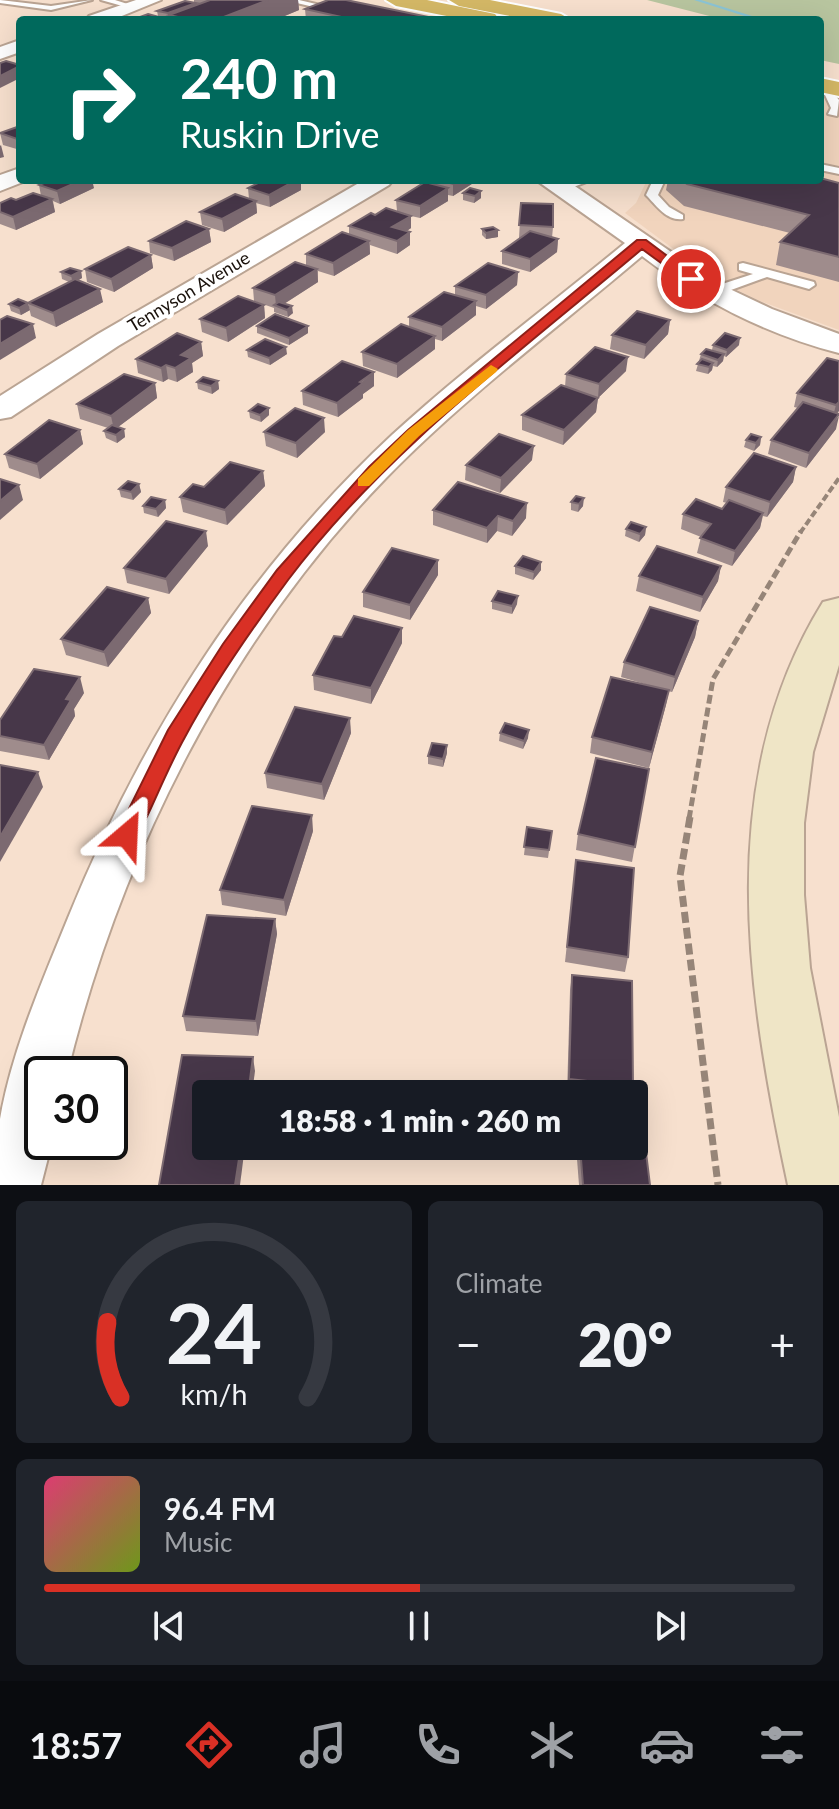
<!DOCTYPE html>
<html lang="en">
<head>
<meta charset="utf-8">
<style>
	body { margin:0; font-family:Lato,sans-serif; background:#20242c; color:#f1f3f6; height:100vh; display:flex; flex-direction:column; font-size:30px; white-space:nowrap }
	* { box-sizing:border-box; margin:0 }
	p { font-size:26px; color:#9ea1a6 }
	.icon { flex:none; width:44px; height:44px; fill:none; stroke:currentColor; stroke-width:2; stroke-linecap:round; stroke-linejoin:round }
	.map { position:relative; height:1185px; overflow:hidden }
	.sheet { display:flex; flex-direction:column; gap:16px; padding:16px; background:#0d0f14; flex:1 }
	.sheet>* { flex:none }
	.guide { position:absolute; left:16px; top:16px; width:808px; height:168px; border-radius:8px; box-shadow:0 8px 32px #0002; background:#00695c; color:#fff; overflow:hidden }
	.speed { position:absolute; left:24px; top:1056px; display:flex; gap:16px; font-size:40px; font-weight:700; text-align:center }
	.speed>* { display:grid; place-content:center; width:104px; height:104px; border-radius:50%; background:#171b24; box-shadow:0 8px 32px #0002; line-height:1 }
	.speed .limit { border:4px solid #111; border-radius:12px; background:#fff; color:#111 }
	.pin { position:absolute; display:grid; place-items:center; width:68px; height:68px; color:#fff; margin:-34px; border:4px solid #fff; border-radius:50%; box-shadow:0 2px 8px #0007 }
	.me { position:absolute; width:88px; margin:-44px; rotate:26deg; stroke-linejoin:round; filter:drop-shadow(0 0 6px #0008) }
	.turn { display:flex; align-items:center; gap:28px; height:168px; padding:0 32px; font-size:36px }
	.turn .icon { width:104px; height:104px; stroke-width:2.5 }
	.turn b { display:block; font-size:56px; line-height:68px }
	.big { font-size:60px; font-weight:800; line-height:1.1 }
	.sheet .card { flex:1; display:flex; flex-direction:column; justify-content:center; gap:12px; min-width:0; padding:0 28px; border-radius:12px; background:#20242c }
	.sheet .dial { align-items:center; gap:0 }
	.dial svg { height:208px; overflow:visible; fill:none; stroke:#363941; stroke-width:7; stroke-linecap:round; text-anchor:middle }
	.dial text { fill:#f1f3f6; stroke:none }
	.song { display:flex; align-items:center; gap:24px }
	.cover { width:96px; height:96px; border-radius:12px; background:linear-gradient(135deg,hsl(340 70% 55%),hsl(80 70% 35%)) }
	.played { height:8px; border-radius:4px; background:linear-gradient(90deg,#d93025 50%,#363941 50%) }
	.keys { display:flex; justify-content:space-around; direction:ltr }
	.heat { display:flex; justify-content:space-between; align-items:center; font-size:44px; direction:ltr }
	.sheet .tiles { flex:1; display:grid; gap:16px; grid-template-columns:1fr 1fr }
	.card:last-child { grid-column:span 2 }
	.trip { position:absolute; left:192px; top:1080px; width:456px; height:80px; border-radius:8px; background:#171b24; box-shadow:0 8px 32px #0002; font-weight:800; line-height:80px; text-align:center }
	.tab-bar { display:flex; height:128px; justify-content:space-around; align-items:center; background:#090b0e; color:#9ea1a6 }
	.tab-bar .icon { width:56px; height:56px }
	.tab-bar .current { color:#d93025 }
	.tab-bar b { font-size:36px; color:#f1f3f6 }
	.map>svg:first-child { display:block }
	.built { fill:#f1d4bd }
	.green { fill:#b8c59f }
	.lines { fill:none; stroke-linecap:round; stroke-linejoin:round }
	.stream { fill:#8bc4d5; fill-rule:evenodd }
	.service-casing { stroke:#baa493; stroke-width:4 }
	.minor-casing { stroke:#baa493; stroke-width:4 }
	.secondary-casing { stroke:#baa493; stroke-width:4 }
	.trunk-casing { stroke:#fff; stroke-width:4 }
	.path-far2 { stroke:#968578; stroke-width:4; stroke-dasharray:7 3; stroke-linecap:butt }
	.path-far1 { stroke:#968578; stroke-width:5; stroke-dasharray:9 4; stroke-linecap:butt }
	.path { stroke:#968578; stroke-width:7; stroke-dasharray:11 5; stroke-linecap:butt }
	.service { fill:#fff; fill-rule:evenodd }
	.minor { fill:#fff; fill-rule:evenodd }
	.secondary { fill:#efe5c6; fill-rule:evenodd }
	.trunk { fill:#d4b866; fill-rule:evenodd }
	.wall { fill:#9f8c8c }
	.shaded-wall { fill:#7c6a71 }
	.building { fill:#473749; stroke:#7c6a71; stroke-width:2 }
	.route { fill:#d93025; stroke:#8d1f18; stroke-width:2 }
	.slow { fill:#f59e0b }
	.labels { text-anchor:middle; stroke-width:8; stroke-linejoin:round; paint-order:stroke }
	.far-street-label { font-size:18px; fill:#19110b; stroke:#fff }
</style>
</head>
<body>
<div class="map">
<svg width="839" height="1185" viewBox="0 0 839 1185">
	<rect width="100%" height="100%" fill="#f7e0ce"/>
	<!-- built -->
	<polygon class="built" points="820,94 839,98 839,330 760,301 714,279 625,213 636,203 647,180 820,180"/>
	<!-- green -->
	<polygon class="green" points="647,0 839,0 839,64 820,60 820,20 725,20"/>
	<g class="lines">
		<!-- stream -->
		<polygon class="stream" points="694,0 701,0 765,20 757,20"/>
		<!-- service casing -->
		<g class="service-casing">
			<g id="service">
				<polygon points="0,0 51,6 92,0 51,10 0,3"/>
				<polygon points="101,0 115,0 137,7 133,9"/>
				<polygon points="284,0 299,0 385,20 369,20"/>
				<polygon points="820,84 826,84 839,100 837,116 828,114 831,108"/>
				<polygon points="820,164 839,168 839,174 820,170"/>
				<polygon points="575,180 592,180 563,191 557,188"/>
				<path d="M 653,180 L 665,180 L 658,195 L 669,207 L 683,215 L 683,219 C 668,221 658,208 648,197 L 646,195 Z"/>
				<polygon points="743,263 814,282 815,285 809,289 767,277 720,294 710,294 710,288 753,274 739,270 739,264"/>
			</g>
		</g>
		<!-- minor casing -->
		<g class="minor-casing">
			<g id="minor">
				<polygon points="136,0 161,0 112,20 86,20 89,16"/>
				<polygon points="20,40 20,52 0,59 0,47"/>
				<polygon points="20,168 20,180 28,180 0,191 0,175"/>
				<polygon points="364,180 393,180 389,185 118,346 11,417 0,419 0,396 98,334"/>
				<path d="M 536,180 L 566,180 L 715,282 L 772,309 L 839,334 L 839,353 C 768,335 699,300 642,256 C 556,329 465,397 386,478 C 229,640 120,855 67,1074 L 42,1074 L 42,1142 L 52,1142 L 41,1185 L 0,1185 C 0,1164 0,1140 0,1119 C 12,1050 42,982 68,918 C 144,732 245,573 392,435 C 466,367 548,307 625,243 Z"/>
			</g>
		</g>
		<!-- secondary casing -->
		<g class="secondary-casing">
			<path id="secondary" d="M 839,598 L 839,665 L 813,752 L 804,823 L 804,895 L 810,968 L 839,1117 L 839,1185 L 788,1185 C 747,992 713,780 823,602 Z"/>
		</g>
		<!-- trunk casing -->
		<g class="trunk-casing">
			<g id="trunk">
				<polygon points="386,0 427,0 495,14 498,18 467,20 396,6"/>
				<polygon points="449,0 490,0 561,14 571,20 530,20 459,6"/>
				<polygon points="820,78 839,82 839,96 820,92"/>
			</g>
		</g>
		<!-- path-far2 -->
		<polyline class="path-far2" points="800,533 839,478"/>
		<!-- path-far1 -->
		<polyline class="path-far1" points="689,819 713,679 801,531"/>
		<!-- path -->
		<polyline class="path" points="690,817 680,876 718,1185"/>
		<!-- service -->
		<use href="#service" class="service"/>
		<!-- minor -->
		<use href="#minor" class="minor"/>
		<!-- secondary -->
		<use href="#secondary" class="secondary"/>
		<!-- trunk -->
		<use href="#trunk" class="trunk"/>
	</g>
	<!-- wall -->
	<g class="wall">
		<polygon points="194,0 298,0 299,10 275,20 169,20 169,18 158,16 157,11 194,3"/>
		<polygon points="305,9 443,20 306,20"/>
		<polygon points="20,126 20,150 3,145 0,133"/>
		<polygon points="264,180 301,180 301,190 270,207 256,203 257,213 224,232 202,225 200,212 249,199 248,188"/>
		<polygon points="431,180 478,180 453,196 448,195 448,201 420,218 411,216 411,228 407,231 410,232 410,245 397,254 370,245 370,254 334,276 318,271 318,282 284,304 293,313 288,317 274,312 274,308 254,301 253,288 306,266 306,254 349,235 349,226 375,215 397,211 396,200 431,184"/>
		<polygon points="668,180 820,180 839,183 839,282 776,265 780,242 790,233 684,206 666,190"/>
		<polygon points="39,185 94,188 60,204 53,201 55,212 16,230 0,224 0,203 41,196"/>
		<polygon points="463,193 481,198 474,203 463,200"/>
		<polygon points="521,203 553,227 552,238 558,239 557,252 530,272 502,264 502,251 520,238 519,238"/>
		<polygon points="209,229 211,242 174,261 150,253 149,241"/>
		<polygon points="482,229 498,237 486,239 482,235"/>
		<polygon points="151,255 153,268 114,292 87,282 85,269"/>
		<polygon points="81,271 82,278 78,280 103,302 56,327 31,316 28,303 69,282 62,279 61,272"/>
		<polygon points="518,272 517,285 486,309 476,306 476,315 442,341 435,339 435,349 397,378 363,366 362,352 409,327 409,317 455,295 455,286"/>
		<polygon points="9,304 30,310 21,315 11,311"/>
		<polygon points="264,305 265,318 228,342 202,332 200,319"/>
		<polygon points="670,320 668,334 644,359 610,349 612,335"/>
		<polygon points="257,326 308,326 308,333 289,345 257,333"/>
		<polygon points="201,342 203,356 192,363 193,372 177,382 168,379 163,382 138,373 136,359"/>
		<polygon points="713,345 739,345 726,357 724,356 723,361 717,367 713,366 712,370 708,374 696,371 701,354 712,350"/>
		<polygon points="247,350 287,354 270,365 248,357"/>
		<polygon points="839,361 836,429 806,468 768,454 771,440 798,408 794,407 797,393"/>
		<polygon points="626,371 598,398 596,412 563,445 522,430 522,415 565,387 566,374"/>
		<polygon points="374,372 374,386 363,394 363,398 338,417 303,405 302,391"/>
		<polygon points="218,381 219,389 212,394 198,389 197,382"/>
		<polygon points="155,383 157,398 118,427 124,429 125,437 117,443 106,438 104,431 108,428 80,419 77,404"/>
		<polygon points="249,411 269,415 261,422 250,418"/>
		<polygon points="80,430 83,444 40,479 9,468 5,454"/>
		<polygon points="264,432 325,432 297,458 266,446"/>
		<polygon points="761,437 760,445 754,451 744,447 746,440"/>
		<polygon points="532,460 500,493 465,480 466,465"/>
		<polygon points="796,467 793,482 767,517 763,516 760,528 732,566 697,553 701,537 681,529 683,514 722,509 727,503 723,502 726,487"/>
		<polygon points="263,471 265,486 227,525 183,512 180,497 204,487"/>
		<polygon points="139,484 141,492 133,500 121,497 119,489"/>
		<polygon points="165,500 166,508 158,517 144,513 143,506"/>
		<polygon points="571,502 583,506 578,512 571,510"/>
		<polygon points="433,510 526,518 512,536 497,531 487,543 433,525"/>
		<polygon points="646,527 645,535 639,542 625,536 626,529"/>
		<polygon points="208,546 169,594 127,583 124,568"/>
		<polygon points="541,562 541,570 533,580 515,574 515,566"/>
		<polygon points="721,566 718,581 700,612 636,591 639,576"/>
		<polygon points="438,575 410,620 363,607 363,592"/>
		<polygon points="148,598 151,613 108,667 66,655 61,639"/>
		<polygon points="492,601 517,604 512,614 492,609"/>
		<polygon points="698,621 695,637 672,692 668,691 649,768 590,753 592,737 648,685 621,677 624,662"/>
		<polygon points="342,637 402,643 371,704 314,690 313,675"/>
		<polygon points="84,693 74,709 75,716 49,760 0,751 0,720"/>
		<polygon points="351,733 324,800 267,788 265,773"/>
		<polygon points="500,733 528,738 523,749 499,741"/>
		<polygon points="447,753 443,767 428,764 428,756"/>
		<polygon points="649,769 632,862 576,850 578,834"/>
		<polygon points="527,827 552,831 548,858 524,855"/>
		<polygon points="313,831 286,916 222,905 220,890"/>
		<polygon points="576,860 628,957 625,972 565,962"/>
		<polygon points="275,919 277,934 258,1036 186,1031 183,1016"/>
		<polygon points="572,975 633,1086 631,1094 567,1094 570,990"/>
		<polygon points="576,1146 634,1146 650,1185 579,1185"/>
	</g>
	<!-- shaded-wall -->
	<g class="shaded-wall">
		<polygon points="268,0 298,0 299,10 275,20 216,20"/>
		<polygon points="196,3 196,8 169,15 168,18 168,13"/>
		<polygon points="20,66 20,78 0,88 0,76"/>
		<polygon points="20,137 20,150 17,139"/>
		<polygon points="1,145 4,157 0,158 0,146"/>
		<polygon points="82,180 92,180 94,188 60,204 57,191"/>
		<polygon points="296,180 301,180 301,190 270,207 269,195"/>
		<polygon points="459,180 478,180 453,196 453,184"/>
		<polygon points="448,188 448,201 420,218 420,206"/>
		<polygon points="481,191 481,198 474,203 475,196"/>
		<polygon points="52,199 55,212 16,230 13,217"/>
		<polygon points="256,201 257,213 224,232 222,219"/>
		<polygon points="411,216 411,228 393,240 392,227"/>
		<polygon points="209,229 211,242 174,261 172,248"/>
		<polygon points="498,230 498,237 486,239 486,233"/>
		<polygon points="410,232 410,245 397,254 397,241"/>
		<polygon points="558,239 557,252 530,272 530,259"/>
		<polygon points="369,241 370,254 334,276 333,263"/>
		<polygon points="151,255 153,268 114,292 111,279"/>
		<polygon points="317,269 318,282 279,307 276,306 275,295"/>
		<polygon points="81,271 82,278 73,283 71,276"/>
		<polygon points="518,272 517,285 486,309 486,295"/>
		<polygon points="100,289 103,302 56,327 53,313"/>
		<polygon points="476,301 476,315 442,341 442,327"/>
		<polygon points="28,303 30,310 21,315 19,308"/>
		<polygon points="264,305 265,318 228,342 226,328"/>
		<polygon points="292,306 293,313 288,317 287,310"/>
		<polygon points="670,320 668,334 644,359 646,345"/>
		<polygon points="33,324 36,338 0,360 0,344"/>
		<polygon points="308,326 308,333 289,345 289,338"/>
		<polygon points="435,336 435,349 397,378 397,364"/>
		<polygon points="740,338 739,345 726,357 727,350"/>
		<polygon points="201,342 203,356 192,363 193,372 177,382 175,368 181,355"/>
		<polygon points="286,347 287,354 270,365 269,358"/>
		<polygon points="724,354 723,361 717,367 718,360"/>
		<polygon points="628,357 626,371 598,398 596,412 563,445 564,430 598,398 599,384"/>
		<polygon points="713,363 712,370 708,374 709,367"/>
		<polygon points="166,365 168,379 163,382 161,368"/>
		<polygon points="374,372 374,386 363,394 363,398 338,417 337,403"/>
		<polygon points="218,381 219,389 212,394 211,386"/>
		<polygon points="155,383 157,398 114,430 111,416"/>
		<polygon points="839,402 839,411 832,420 836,405"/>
		<polygon points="269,408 269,415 261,422 260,415"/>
		<polygon points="839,416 836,429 806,468 809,453"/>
		<polygon points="324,418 325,432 297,458 296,443"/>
		<polygon points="124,429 125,437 117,443 116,435"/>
		<polygon points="80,430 83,444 40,479 37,464"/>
		<polygon points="761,437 760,445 754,451 756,443"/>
		<polygon points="534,446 532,460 500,493 501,478"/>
		<polygon points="796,467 793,482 767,517 770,502"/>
		<polygon points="263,471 265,486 227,525 225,510"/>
		<polygon points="139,484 141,492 133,500 131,492"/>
		<polygon points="19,485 23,500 0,520 0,501"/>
		<polygon points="584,498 583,506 578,512 579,504"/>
		<polygon points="165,500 166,508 158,517 156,509"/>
		<polygon points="527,503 526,518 512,536 513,521"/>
		<polygon points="763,513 760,528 732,566 735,551"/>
		<polygon points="498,516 497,531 487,543 487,528"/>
		<polygon points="646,527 645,535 639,542 640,534"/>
		<polygon points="206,531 208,546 169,594 166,579"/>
		<polygon points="438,560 438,575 410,620 410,605"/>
		<polygon points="541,562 541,570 533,580 534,572"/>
		<polygon points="721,566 718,581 700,612 703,597"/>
		<polygon points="518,596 517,604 512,614 512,606"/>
		<polygon points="148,598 151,613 108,667 104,652"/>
		<polygon points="698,621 695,637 672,692 675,677"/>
		<polygon points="402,628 402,643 371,704 371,688"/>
		<polygon points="80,677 84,693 74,709 75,716 49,760 44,745 66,699"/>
		<polygon points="669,690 666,705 649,768 652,752"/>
		<polygon points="350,718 351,733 324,800 322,784"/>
		<polygon points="529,730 528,738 523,749 524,741"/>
		<polygon points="447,745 447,753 443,767 443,759"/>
		<polygon points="38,772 43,787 0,862 0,837"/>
		<polygon points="312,815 313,831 286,916 284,900"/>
		<polygon points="275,919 277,934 258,1036 256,1021"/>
		<polygon points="253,1057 255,1071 252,1094 248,1094"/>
		<polygon points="241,1146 245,1146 240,1185 235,1185"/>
	</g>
	<!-- building -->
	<g class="building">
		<polygon points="210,0 268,0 216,20 191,20 169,15"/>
		<polygon points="328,0 346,0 443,20 355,20 305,9"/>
		<polygon points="185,1 196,3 168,13 157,11"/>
		<polygon points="148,14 159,17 149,20 132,20"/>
		<polygon points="6,61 20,65 20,66 0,76 0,63"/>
		<polygon points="20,126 20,137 17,139 0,133"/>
		<polygon points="820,178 839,183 839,257 780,242 809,215 687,184 682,180 820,180"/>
		<polygon points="51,180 82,180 57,191 39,185"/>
		<polygon points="264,180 296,180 269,195 248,188"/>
		<polygon points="439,180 459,180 453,184"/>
		<polygon points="425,182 448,188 420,206 396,200"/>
		<polygon points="470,188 481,191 475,196 463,193"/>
		<polygon points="33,193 52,199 13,217 0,212 0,203 11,198 16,200"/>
		<polygon points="235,194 256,201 222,219 200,212"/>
		<polygon points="521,203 553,204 553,227 519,225"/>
		<polygon points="386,208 411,216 392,227 410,232 397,241 349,226 371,213 375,215"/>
		<polygon points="186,221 209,229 172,248 149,241"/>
		<polygon points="493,227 498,230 486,233 482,229"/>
		<polygon points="530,231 558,239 530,259 502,251"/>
		<polygon points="342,232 369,241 333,263 306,254"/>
		<polygon points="128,247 151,255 111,279 85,269"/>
		<polygon points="295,262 317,269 275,295 253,288"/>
		<polygon points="488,263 518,272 486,295 455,286"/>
		<polygon points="70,268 81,271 71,276 61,272"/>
		<polygon points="75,279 100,289 53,313 28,303"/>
		<polygon points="444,292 476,301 442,327 409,317"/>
		<polygon points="238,296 264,305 226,328 200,319"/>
		<polygon points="18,299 28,303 19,308 9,304"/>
		<polygon points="279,302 292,306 287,310 274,305"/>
		<polygon points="637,311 670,320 646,345 612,335"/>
		<polygon points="275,314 308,326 289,338 257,326"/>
		<polygon points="7,316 33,324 0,344 0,320"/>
		<polygon points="401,324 435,336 397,364 362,352"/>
		<polygon points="177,333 201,342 181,355 191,358 175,368 166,365 161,368 136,359"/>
		<polygon points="725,333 740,338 727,350 713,345"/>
		<polygon points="265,339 286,347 269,358 247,350"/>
		<polygon points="595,347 628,357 599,384 566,374"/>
		<polygon points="706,349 724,354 718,360 701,354"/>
		<polygon points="827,358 839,361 839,402 836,405 797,393"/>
		<polygon points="702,359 713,363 709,367 697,364"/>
		<polygon points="342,361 374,372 360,382 363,383 337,403 302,391"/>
		<polygon points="124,374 155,383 111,416 77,404"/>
		<polygon points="203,377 218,381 211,386 197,382"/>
		<polygon points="561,385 598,398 564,430 522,415"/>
		<polygon points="803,402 839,414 809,453 771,440"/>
		<polygon points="258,404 269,408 260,415 249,411"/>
		<polygon points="295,408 324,418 296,443 264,432"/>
		<polygon points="49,420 80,430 37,464 5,454"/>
		<polygon points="112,425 124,429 116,435 104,431"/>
		<polygon points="499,434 534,446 501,478 466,465"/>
		<polygon points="751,434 761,437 756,443 746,440"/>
		<polygon points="754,453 796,467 770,502 726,487"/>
		<polygon points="230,462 263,471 225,510 180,497 193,484 204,487"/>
		<polygon points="0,479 19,485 0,501"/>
		<polygon points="128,481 139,484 131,492 119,489"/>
		<polygon points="458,482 527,503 513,521 498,516 487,528 433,510"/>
		<polygon points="576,496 584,498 579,504 571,502"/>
		<polygon points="151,497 165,500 156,509 143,506"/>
		<polygon points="696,499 722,509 729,500 763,513 735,551 700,538 711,524 683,514"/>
		<polygon points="166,521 206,531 166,579 124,568"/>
		<polygon points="631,522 646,527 640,534 626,529"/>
		<polygon points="657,546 721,566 703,597 639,576"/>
		<polygon points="392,548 438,560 410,605 363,592"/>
		<polygon points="523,556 541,562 534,572 515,566"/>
		<polygon points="107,587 148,598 104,652 61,639"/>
		<polygon points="498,591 518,596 512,606 492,601"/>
		<polygon points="650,607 698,621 675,677 624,662"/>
		<polygon points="354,616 402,628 371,688 313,675 334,636 342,637"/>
		<polygon points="34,669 80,677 66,699 71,700 44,745 0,736 0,720"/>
		<polygon points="611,677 669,690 652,752 592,737"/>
		<polygon points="295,707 350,718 322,784 265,773"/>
		<polygon points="505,723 529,730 524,741 500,733"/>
		<polygon points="432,743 447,745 443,759 428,756"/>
		<polygon points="596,758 649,769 635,847 578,834"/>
		<polygon points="0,765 38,772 0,837"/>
		<polygon points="252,806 312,815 284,900 220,890"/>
		<polygon points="527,827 552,831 549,850 524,847"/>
		<polygon points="576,860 634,868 628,957 567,947"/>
		<polygon points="207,915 275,919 256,1021 183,1016"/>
		<polygon points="572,975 632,981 633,1086 569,1079"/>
		<polygon points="182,1055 253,1057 248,1094 206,1094 206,1146 241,1146 235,1185 159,1185"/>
		<polygon points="634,1120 642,1120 650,1185 583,1185 580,1146 634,1146"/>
	</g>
	<!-- route -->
	<path class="route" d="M 637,240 L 646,240 L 698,279 L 687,282 L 642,249 C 519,353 385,451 288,580 C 251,630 214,683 185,737 C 166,771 153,807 135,841 L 127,844 L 120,841 L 116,835 L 168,730 L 223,644 L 277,570 L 369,467 L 408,430 Z"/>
	<!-- slow -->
	<polygon class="slow" points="491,365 498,369 496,372 419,436 369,486 358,486 358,479 408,430"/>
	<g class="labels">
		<!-- far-street labels -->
		<g class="far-street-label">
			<text transform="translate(189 292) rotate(-31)" y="6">Tennyson Avenue</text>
		</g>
	</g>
</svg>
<div class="speed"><div class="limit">30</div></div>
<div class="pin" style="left:691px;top:279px;background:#d93025"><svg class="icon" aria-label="arrive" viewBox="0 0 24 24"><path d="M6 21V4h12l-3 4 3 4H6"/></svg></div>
<svg class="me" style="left:127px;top:835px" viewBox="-20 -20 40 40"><path d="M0-17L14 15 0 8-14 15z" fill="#d93025" stroke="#fff" stroke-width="4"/></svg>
<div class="trip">18:58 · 1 min · 260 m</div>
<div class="guide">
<div class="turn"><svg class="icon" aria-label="right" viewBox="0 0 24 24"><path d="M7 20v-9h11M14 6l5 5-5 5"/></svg><div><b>240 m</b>Ruskin Drive</div></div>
</div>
</div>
<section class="sheet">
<div class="tiles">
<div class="card dial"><svg viewBox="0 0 100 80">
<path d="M14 69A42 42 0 1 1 86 69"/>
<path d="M14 69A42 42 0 0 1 9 40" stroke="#d93025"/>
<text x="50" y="56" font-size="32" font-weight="700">24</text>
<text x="50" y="72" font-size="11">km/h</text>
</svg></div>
<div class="card"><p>Climate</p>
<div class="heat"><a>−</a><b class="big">20°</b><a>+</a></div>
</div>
<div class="card">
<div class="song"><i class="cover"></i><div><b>96.4 FM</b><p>Music</p></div></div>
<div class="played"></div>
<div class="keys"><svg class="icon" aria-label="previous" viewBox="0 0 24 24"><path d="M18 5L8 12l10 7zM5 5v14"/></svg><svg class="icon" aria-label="pause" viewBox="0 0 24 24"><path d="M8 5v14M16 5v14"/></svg><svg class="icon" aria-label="next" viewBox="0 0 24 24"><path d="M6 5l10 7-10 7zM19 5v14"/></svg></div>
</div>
</div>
</section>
<nav class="tab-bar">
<b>18:57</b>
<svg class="icon current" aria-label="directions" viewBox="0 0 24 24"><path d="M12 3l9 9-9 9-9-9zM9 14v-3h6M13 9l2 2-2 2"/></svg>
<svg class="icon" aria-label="music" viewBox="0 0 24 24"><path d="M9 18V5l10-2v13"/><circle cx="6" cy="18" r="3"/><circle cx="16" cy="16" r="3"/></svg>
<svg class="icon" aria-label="phone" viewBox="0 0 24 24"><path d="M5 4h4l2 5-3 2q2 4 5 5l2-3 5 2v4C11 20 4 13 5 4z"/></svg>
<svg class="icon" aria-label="climate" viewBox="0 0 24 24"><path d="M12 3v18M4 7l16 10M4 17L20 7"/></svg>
<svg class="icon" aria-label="car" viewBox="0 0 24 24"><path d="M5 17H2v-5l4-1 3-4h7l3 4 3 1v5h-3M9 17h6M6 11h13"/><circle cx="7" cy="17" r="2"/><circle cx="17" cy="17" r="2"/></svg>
<svg class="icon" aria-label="filters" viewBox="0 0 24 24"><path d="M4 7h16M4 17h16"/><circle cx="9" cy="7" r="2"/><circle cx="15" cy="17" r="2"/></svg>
</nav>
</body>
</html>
